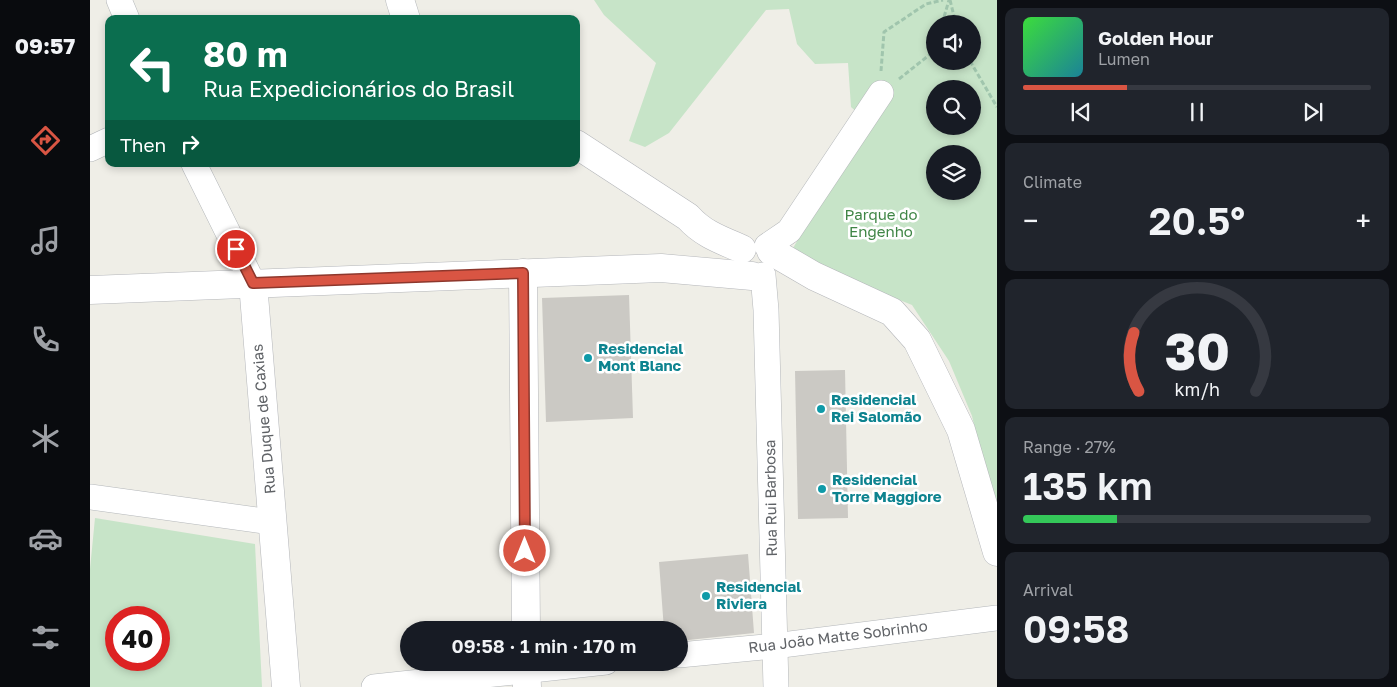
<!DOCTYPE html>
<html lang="en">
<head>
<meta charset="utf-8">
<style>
	body { margin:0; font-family:"Golos Text",sans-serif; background:#20242c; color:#f1f3f6; height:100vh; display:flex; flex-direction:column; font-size:19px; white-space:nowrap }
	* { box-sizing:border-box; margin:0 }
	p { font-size:16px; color:#9ea1a6 }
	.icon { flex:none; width:28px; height:28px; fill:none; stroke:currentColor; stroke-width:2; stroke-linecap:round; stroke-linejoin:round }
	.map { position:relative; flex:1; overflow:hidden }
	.sheet { display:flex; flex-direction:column; gap:8px; padding:8px; background:#0d0f14; width:400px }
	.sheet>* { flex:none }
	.guide { position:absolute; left:15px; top:15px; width:475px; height:152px; border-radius:10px; box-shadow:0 2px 8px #0003; background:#0b6e4f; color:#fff; overflow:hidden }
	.tools { position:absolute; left:836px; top:15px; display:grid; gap:10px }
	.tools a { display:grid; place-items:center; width:55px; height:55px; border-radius:50%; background:#171b24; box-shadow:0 2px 8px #0003; font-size:25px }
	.speed { position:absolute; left:15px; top:606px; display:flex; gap:10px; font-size:25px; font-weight:700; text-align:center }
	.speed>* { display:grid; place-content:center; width:65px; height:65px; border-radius:50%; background:#171b24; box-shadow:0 2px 8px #0003; line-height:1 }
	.speed .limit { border:8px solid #d22; background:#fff; color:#111 }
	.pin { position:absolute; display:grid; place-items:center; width:42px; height:42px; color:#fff; margin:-21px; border:2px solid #fff; border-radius:50%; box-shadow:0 1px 5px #0007 }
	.me { position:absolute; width:55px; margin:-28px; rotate:0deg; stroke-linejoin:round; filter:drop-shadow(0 0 4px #0008) }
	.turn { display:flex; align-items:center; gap:18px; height:105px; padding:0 15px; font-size:22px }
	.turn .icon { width:65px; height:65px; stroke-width:2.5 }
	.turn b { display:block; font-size:35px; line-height:42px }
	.then { display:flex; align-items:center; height:48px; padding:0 15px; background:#0003; gap:10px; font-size:19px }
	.big { font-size:38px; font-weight:600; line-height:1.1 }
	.sheet .tile { flex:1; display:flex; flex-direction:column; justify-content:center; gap:8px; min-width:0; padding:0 18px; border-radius:10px; background:#20242c }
	.sheet .dial { align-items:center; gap:0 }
	.dial svg { height:130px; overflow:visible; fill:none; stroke:#363941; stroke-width:7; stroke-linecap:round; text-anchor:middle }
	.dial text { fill:#f1f3f6; stroke:none }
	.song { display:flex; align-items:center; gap:15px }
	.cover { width:60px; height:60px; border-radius:8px; background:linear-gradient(135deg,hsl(120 70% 55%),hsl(190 70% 35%)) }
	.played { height:5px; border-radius:2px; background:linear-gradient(90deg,#d95543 30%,#363941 30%) }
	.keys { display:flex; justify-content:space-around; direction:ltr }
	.heat { display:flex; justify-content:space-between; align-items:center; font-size:28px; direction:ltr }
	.charge { height:8px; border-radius:4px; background:linear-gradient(90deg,#34c759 27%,#363941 0) }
	.trip { position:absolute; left:310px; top:621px; width:288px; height:50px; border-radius:25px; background:#171b24; box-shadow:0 2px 8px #0003; font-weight:600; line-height:50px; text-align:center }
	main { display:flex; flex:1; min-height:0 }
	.tabs { display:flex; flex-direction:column; width:90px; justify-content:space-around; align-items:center; background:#090b0e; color:#9ea1a6 }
	.tabs .icon { width:35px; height:35px }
	.tabs .active { color:#d95543 }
	.tabs b { font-size:22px; color:#f1f3f6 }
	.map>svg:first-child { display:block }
	.green { fill:#c7e4c8; fill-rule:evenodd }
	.building { fill:#cbc9c4 }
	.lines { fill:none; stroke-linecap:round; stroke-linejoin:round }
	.street-casing { stroke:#b4b7ba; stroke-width:26 }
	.secondary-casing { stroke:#b4b6ba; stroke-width:29 }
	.path { stroke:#a0c5ad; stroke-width:3; stroke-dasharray:5 2.5; stroke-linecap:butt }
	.street { stroke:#fff; stroke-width:25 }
	.secondary { stroke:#fff; stroke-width:28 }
	.route-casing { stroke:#8d372c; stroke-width:12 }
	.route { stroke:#d95543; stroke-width:9 }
	.culture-dot { fill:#0f9aa8; stroke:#fff; stroke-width:2 }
	.labels { text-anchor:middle; stroke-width:5; stroke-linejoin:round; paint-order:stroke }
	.park-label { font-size:15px; fill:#3f8545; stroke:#fff }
	.culture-label { font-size:15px; font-weight:bold; fill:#0d838f; stroke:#fff; text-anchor:start }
	.street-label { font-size:15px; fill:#5f6266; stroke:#fff }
</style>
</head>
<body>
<main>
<nav class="tabs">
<b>09:57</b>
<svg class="icon active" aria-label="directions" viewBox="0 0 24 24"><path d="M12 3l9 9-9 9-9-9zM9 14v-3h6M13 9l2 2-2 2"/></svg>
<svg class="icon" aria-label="music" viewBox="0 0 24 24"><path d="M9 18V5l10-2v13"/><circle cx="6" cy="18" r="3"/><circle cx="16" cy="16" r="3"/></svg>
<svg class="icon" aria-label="phone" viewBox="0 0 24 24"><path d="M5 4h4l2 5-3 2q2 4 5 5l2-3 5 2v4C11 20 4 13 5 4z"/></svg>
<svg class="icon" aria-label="climate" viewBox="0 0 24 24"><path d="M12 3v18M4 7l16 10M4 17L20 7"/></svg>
<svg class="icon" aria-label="car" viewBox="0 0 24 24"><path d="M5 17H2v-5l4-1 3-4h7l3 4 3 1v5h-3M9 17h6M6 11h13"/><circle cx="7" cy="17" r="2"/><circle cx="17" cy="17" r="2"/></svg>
<svg class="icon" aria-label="filters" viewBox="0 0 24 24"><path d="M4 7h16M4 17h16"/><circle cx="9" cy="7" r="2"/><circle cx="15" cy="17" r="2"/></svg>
</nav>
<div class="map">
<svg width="907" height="687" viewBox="0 0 907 687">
	<rect width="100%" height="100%" fill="#efeee7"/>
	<!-- green -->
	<g class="green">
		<path d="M 504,0 L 907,0 L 907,522 L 882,416 L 859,361 L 822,305 L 699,255 L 777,121 L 761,107 L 758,63 L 725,64 L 707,44 L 699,9 L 676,10 L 579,133 L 555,147 L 539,141 L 566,63 L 514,15 ZM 845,24 L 882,24 L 882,61 L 845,61 ZM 845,89 L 882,89 L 882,126 L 845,126 ZM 845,154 L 882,154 L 882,191 L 845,191 Z"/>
		<path d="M 5,518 L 165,544 L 172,687 L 0,687 L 0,569 ZM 26,618 L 69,618 L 69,660 L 26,660 Z"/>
	</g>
	<!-- building -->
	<g class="building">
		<polygon points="539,295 543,418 456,422 452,298"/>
		<polygon points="755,370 758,518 708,519 705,371"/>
		<polygon points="658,554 664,633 589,641 589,630 574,630 569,562"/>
	</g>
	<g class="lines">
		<!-- street casing -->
		<g class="street-casing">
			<g id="street">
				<polyline points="29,0 37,19"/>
				<polyline points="0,149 19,140"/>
				<polyline points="104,164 163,283"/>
				<polyline points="677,246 699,231 791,93"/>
				<polyline points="673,275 676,310 686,687"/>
				<polyline points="0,497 182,522"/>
				<polyline points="589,655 684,646 907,618"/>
				<polyline points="284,687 516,662"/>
			</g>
		</g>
		<!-- secondary casing -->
		<g class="secondary-casing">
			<g id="secondary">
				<polyline points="310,0 316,19"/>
				<path d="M 486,144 L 598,217 C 613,234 631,240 652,249"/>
				<polyline points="681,251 724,276 802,312 827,340 871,430 907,552"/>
				<polyline points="433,273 436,630"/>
				<polyline points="163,283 196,687"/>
				<polyline points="0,290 571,268 662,276"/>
				<polyline points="436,662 437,687"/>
			</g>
		</g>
		<!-- path -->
		<g class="path">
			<polyline points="860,0 866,24"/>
			<polyline points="852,24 859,0"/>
			<polyline points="880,61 907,107"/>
			<polyline points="791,71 794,32 836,4 853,0"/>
			<polyline points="809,79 843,52 845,46"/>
		</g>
		<!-- street -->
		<use href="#street" class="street"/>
		<!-- secondary -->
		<use href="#secondary" class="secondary"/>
	</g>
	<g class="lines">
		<!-- route casing -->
		<g class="route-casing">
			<polyline id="route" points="146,249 163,283 433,273 435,551"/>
		</g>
		<!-- route -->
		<use href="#route" class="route"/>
	</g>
	<!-- markers -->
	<g class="culture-dot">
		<circle cx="498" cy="358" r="5"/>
		<circle cx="731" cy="409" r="5"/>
		<circle cx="732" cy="489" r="5"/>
		<circle cx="616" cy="596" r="5"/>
	</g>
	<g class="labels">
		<!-- park labels -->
		<g class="park-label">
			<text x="791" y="220">Parque do<tspan x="791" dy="17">Engenho</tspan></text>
		</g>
		<!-- culture labels -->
		<g class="culture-label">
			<text x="508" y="354">Residencial<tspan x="508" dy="17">Mont Blanc</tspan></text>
			<text x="741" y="405">Residencial<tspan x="741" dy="17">Rei Salomão</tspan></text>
			<text x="742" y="485">Residencial<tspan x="742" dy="17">Torre Maggiore</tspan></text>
			<text x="626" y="592">Residencial<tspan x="626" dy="17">Riviera</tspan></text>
		</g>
		<!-- street labels -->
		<g class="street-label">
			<text transform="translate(174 419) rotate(-95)" y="5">Rua Duque de Caxias</text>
			<text transform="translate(681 498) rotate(-91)" y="5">Rua Rui Barbosa</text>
			<text transform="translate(748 637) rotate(-7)" y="5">Rua João Matte Sobrinho</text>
		</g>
	</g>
</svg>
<div class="tools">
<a><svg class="icon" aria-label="sound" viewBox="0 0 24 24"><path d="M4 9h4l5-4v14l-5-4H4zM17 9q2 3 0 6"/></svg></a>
<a><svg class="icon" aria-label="search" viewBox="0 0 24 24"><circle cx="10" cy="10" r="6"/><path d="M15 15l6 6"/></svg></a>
<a><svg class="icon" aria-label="layers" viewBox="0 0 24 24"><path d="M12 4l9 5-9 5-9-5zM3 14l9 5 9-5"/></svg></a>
</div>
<div class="speed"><div class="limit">40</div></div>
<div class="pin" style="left:146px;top:249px;background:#d93025"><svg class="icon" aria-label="arrive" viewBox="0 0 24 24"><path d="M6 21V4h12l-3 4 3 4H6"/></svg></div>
<svg class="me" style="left:435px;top:551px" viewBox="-20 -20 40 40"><circle r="17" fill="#d95543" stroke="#fff" stroke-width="3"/><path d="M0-11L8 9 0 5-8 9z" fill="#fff"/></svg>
<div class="trip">09:58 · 1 min · 170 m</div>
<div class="guide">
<div class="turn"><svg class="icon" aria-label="left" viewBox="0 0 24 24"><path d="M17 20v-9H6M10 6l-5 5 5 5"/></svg><div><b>80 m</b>Rua Expedicionários do Brasil</div></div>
<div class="then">Then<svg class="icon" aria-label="right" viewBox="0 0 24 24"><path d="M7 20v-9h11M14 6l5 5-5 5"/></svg></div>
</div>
</div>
<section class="sheet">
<div class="tile">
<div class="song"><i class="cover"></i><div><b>Golden Hour</b><p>Lumen</p></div></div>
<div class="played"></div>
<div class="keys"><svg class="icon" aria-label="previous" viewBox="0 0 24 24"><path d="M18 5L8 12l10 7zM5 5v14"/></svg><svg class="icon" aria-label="pause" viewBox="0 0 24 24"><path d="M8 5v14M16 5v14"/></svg><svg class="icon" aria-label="next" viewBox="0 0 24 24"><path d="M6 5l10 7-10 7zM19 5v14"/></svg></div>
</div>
<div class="tile"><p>Climate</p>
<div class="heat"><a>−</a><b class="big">20.5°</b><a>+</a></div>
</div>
<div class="tile dial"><svg viewBox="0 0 100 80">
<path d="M14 69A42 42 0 1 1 86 69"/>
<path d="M14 69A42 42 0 0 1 11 33" stroke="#d95543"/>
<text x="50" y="56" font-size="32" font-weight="700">30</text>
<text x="50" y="72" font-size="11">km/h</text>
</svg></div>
<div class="tile"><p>Range · 27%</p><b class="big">135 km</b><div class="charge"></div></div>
<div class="tile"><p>Arrival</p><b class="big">09:58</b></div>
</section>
</main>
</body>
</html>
